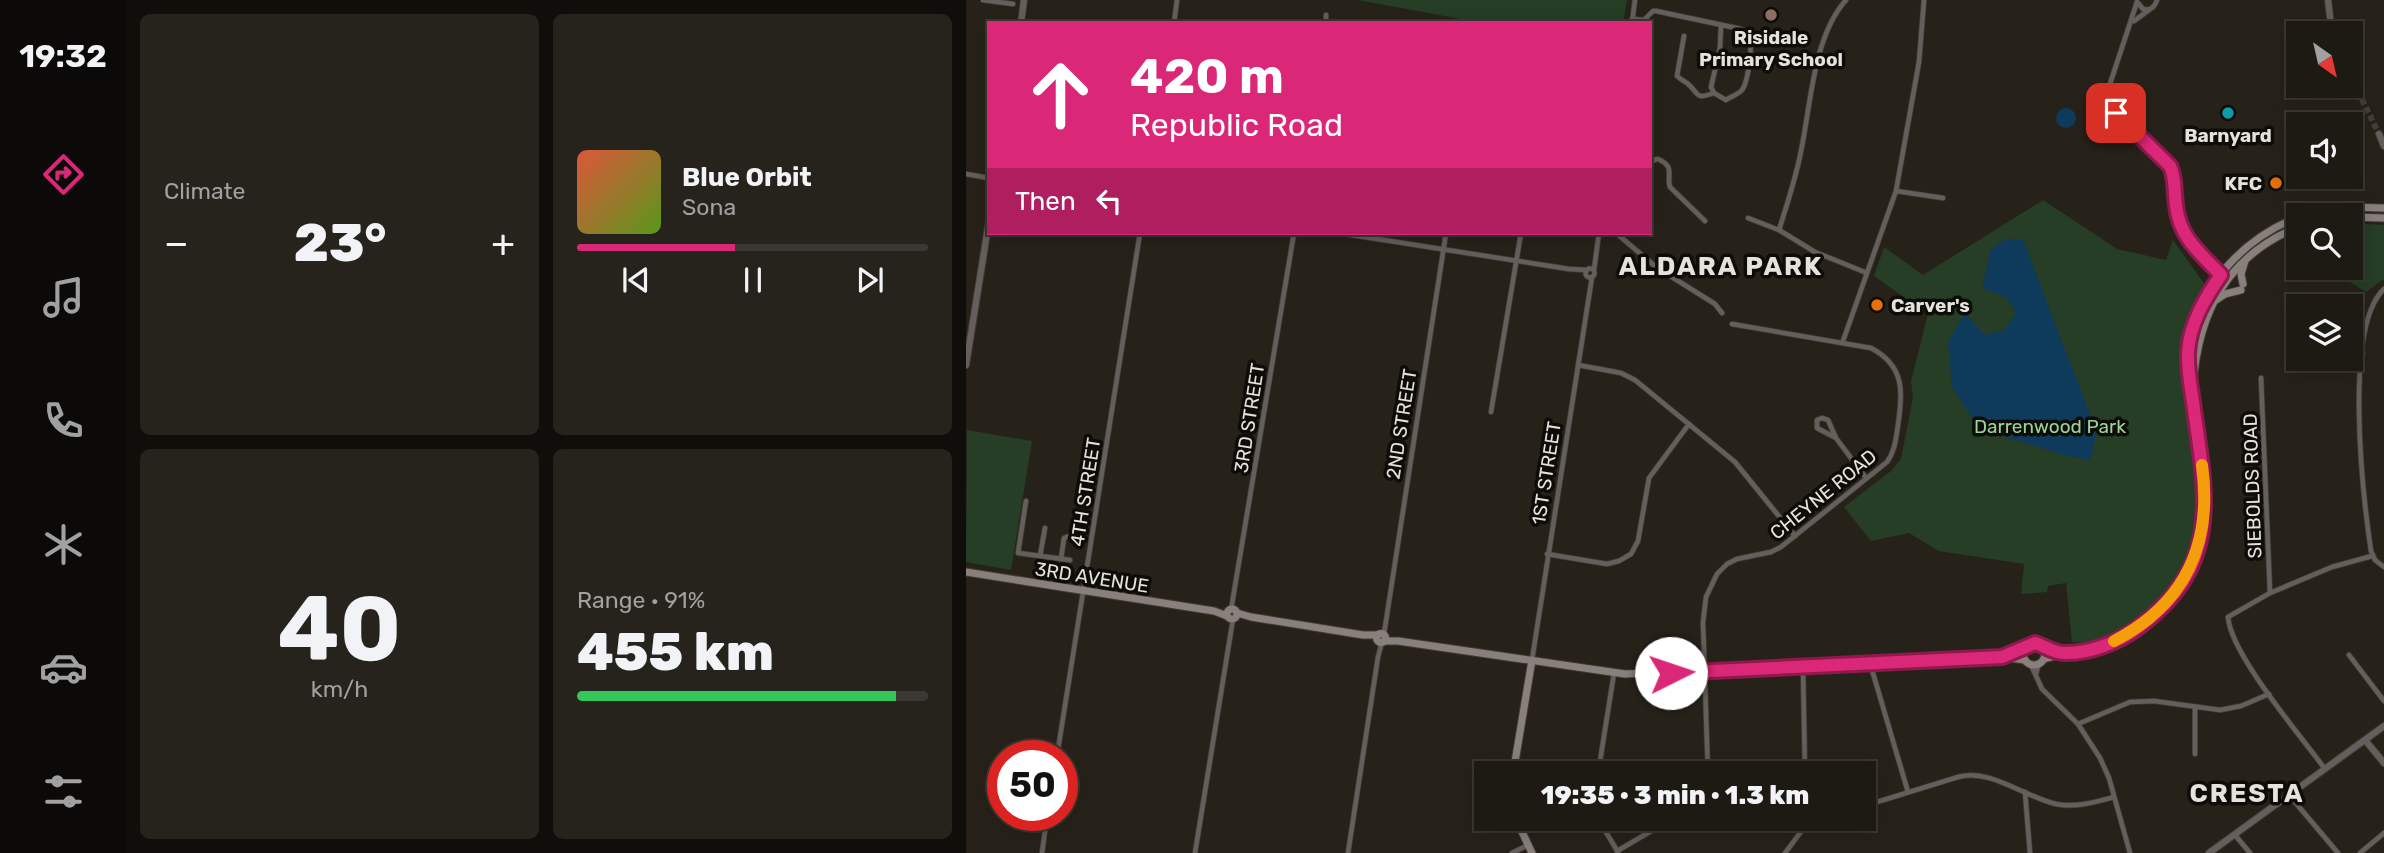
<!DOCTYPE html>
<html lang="en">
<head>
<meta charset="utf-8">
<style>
	body { margin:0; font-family:Rubik,sans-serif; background:#25231c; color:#f1f3f6; height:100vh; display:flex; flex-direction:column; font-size:26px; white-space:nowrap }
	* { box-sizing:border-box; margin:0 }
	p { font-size:23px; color:#a0a1a0 }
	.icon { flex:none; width:38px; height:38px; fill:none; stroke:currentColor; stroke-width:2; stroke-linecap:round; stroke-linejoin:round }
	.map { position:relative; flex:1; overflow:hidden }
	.panel { display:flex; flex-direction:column; gap:14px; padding:14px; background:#100e0a; width:840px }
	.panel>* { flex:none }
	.top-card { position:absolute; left:21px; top:21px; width:665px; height:214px; border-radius:0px; box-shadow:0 4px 18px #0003,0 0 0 2px #3b3833; background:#db2777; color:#fff; overflow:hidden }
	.needle { width:46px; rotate:146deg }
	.tools { position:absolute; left:1320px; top:21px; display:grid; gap:14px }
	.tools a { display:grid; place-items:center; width:77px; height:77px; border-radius:0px; background:#1d1a13; box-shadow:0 4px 18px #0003,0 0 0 2px #3b3833; font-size:35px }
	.speed { position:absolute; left:21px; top:740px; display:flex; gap:14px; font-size:35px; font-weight:700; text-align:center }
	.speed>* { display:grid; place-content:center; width:91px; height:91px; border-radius:50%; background:#1d1a13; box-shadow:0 4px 18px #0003,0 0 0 2px #3b3833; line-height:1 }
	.speed .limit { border:10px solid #d22; background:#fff; color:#111 }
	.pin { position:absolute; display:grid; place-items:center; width:60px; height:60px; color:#fff; margin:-30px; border-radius:14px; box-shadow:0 4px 10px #0006 }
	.me { position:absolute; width:77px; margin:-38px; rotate:86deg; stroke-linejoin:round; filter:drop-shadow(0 0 5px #0008) }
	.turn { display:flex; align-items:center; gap:24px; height:147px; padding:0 28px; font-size:32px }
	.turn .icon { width:91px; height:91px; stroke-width:2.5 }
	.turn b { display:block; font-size:49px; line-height:60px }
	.then { display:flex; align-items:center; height:66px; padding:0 28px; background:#0003; gap:14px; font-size:26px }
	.big { font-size:52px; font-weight:800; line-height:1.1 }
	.panel .widget { flex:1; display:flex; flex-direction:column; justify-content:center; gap:10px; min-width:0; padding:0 24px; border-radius:10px; background:#25231c }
	.panel .dial { align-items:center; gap:0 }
	.dial b { font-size:91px; line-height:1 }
	.song { display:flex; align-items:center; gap:21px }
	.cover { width:84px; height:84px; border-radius:10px; background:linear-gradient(135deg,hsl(10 70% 55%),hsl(90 70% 35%)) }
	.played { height:7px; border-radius:4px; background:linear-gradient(90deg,#db2777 45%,#3b3833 45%) }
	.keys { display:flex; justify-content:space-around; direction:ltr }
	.heat { display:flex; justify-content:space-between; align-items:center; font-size:38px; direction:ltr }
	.charge { height:10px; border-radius:5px; background:linear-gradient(90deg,#34c759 91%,#3b3833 0) }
	.panel .tiles { flex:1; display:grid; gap:14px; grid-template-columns:repeat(2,1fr) }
	.trip { position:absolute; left:508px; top:761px; width:402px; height:70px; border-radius:0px; background:#1d1a13; box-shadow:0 4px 18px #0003,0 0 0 2px #3b3833; font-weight:800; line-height:70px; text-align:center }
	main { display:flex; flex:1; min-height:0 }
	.dock { display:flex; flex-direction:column; width:126px; justify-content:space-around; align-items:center; background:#0c0a08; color:#a0a1a0 }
	.dock .icon { width:49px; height:49px }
	.dock .current { color:#db2777 }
	.dock b { font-size:32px; color:#f1f3f6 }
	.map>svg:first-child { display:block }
	.green { fill:#253e25 }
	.water { fill:#0e3a5b }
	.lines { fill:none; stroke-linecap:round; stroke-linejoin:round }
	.tertiary-tunnel { stroke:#443f36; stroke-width:6; stroke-dasharray:6 3; stroke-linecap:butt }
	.minor-casing { stroke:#423d34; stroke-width:6 }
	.tertiary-casing { stroke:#423d34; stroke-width:8 }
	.secondary-casing { stroke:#423d34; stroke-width:9 }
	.minor { stroke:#645e5d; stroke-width:4.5 }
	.tertiary { stroke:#645e5d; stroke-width:6 }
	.secondary { stroke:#89807e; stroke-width:7 }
	.route-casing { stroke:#8e194d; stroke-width:18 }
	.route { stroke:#db2777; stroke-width:12 }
	.slow { stroke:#f59e0b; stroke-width:12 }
	.education-dot { fill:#8d6e63; stroke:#0e0c08; stroke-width:2.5 }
	.culture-dot { fill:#0f9aa8; stroke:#0e0c08; stroke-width:2.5 }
	.food-dot { fill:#e8710a; stroke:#0e0c08; stroke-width:2.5 }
	.labels { text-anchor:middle; stroke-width:7; stroke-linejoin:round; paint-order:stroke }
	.poi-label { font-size:19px; font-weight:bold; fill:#e5e2dc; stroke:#0e0c08 }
	.street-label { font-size:19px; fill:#e5e2dc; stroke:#0e0c08 }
	.park-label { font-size:19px; fill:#99d598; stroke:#0e0c08 }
	.district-label { font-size:26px; font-weight:bold; letter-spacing:2px; fill:#e5e2dc; stroke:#0e0c08 }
</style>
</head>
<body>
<main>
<nav class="dock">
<b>19:32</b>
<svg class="icon current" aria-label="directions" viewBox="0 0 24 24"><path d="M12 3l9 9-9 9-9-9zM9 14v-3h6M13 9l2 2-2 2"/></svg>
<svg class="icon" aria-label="music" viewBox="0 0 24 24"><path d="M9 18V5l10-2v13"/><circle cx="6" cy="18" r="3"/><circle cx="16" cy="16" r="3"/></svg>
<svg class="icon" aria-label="phone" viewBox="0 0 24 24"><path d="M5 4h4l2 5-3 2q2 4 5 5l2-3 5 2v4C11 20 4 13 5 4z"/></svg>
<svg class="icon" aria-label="climate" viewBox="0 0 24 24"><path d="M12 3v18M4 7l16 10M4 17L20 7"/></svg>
<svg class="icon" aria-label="car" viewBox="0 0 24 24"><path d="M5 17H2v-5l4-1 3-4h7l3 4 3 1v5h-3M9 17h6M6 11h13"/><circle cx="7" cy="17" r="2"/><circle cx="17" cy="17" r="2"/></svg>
<svg class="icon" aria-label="filters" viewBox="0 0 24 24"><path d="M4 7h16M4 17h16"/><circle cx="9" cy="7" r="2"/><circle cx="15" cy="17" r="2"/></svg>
</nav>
<section class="panel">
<div class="tiles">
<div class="widget"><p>Climate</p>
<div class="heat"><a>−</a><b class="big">23°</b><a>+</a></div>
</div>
<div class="widget">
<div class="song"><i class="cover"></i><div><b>Blue Orbit</b><p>Sona</p></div></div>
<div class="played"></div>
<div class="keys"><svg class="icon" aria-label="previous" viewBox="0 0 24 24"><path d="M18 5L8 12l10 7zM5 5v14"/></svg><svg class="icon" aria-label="pause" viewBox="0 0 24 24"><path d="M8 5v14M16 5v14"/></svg><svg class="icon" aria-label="next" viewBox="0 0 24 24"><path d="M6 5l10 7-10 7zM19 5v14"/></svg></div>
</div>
<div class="widget dial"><b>40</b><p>km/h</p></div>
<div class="widget"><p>Range · 91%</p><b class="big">455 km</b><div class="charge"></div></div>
</div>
</section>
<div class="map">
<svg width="1418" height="853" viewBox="0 0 1418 853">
	<rect width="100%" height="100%" fill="#272219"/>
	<!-- green -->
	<g class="green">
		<polygon points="392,0 661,0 657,23 516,23"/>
		<path d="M 1077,200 L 1151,249 L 1200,260 L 1207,240 L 1240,286 C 1232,301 1222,317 1219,335 C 1215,355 1219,378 1222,398 C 1232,480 1251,554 1179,615 C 1158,633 1134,644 1106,642 L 1100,583 L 1082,586 L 1081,592 L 1055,594 L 1058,564 L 973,551 L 943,533 L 905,541 L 878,507 L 925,471 L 935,459 L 947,397 L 945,381 L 962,314 L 908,276 L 918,247 L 957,275 Z"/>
		<polygon points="1384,223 1418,225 1418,279 1400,292 1361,268 1384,268"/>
		<polygon points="1,430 66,441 45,570 0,562"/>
	</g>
	<!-- water -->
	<g class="water">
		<circle cx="1100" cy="118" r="10"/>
		<polygon points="1040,239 1057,240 1131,433 1124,460 1097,455 1013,428 986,387 982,342 999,313 1019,335 1038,330 1050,313 1041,298 1016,288 1025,249"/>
	</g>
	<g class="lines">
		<!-- tertiary-tunnel -->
		<polyline class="tertiary-tunnel" points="1384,75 1413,134"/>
		<!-- minor casing -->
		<g class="minor-casing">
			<g id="minor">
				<polyline points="17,0 47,4"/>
				<path d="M 1172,3 L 1177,9 C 1184,11 1189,7 1191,0"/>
				<path d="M 666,19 L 678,20 L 687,11 L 690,11 L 775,29 C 779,31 781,31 783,36 C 787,45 782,85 775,91 C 771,95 764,97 760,100 L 748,93 L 745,87 L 754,48 L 755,25"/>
				<polyline points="1168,21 1183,10"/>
				<polyline points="208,23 211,0"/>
				<polyline points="360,23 360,15"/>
				<polyline points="666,23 669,0"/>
				<path d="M 718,36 L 711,76 C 714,79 718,81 721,83 C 734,94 728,100 748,93"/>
				<circle cx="1145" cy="108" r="8"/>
				<polyline points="1141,102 1140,96 1171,2"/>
				<path d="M 1150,113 L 1204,166 C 1210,178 1208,191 1209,204 C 1212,238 1236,260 1261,280"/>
				<path d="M 684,161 L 692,159 C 710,167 700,175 704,187 L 739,221"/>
				<polyline points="0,174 23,178"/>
				<polyline points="930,191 977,198"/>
				<polyline points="782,218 813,230 849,252 901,273"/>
				<path d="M 813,230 C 821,204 830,178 835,151 C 845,104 847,37 880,0"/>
				<polyline points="373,233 603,269 621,270"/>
				<polyline points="650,233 690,267 749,304 756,313"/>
				<circle cx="624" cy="273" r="4.5"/>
				<polyline points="628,270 633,233"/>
				<path d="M 1418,289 C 1377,327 1397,497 1405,551 L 1409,560 L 1418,567"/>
				<polyline points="877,341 930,191 953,62 958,0"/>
				<polyline points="1384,352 1397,353"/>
				<polyline points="612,365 655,373 669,380 769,462 829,536"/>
				<polyline points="1295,378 1304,593"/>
				<polyline points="525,412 555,233"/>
				<polyline points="870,438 862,420 856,418 851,420 851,428 870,438 900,478"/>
				<polyline points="60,501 52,553 104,560"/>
				<polyline points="581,554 641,564 653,561 665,554 672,541 683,478 723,424"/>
				<polyline points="74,556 79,528"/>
				<polyline points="95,559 98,538 106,535"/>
				<polyline points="265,610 328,233"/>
				<polyline points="418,634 480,233"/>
				<polyline points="1383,655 1418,701"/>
				<polyline points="566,660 626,277"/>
				<polyline points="904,663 942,792"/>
				<polyline points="1065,665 1076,689 1112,724 1134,758 1143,778 1164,853"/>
				<polyline points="837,667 839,774"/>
				<polyline points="1070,674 1073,663"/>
				<polyline points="1112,724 1164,702 1188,701 1254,710 1275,706 1303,694"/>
				<polyline points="1229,754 1229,708"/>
				<polyline points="91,756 174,233"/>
				<path d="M 1359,769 C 1335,736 1265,655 1262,617 L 1304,593 L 1366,567 L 1406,556"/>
				<polyline points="632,774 648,673"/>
				<path d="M 742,774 L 737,622 L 740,597 L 751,574 L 761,564 L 771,559 L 805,552 L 815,547 L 921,462 C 929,451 930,438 932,425 C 937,392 939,366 905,348 L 766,324"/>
				<polyline points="1059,792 1064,853"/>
				<polyline points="1323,795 1372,853"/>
				<path d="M 898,806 L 992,777 C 1025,768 1058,797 1090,804 C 1109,808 1129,802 1148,797"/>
				<polyline points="632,819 652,852"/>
				<polyline points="1269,835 1284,853"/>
				<polyline points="651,851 706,819"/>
				<polyline points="76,853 81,816"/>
				<polyline points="229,853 267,619"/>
				<polyline points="382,853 412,657 416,642"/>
				<polyline points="546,853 562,845"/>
				<polyline points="819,853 840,825 853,819"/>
				<polyline points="1394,853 1418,833"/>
			</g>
		</g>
		<!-- tertiary casing -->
		<g class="tertiary-casing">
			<g id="tertiary">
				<polyline points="1362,0 1366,33"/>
				<polyline points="55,23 58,0"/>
				<polyline points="1413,134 1418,146"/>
				<polyline points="0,365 23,221"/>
				<polyline points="1399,740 1418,763"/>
				<polyline points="1243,853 1418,726"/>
			</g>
		</g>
		<!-- secondary casing -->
		<g class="secondary-casing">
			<g id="secondary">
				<polyline points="1337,215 1378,207 1418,208"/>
				<polyline points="1384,217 1418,218"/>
				<polyline points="1277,284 1275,274 1279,261"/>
				<polyline points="1250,300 1259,294 1275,290"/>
				<path d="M 1227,386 C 1232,312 1261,256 1332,227"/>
				<polyline points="0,572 248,611 261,616"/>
				<circle cx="266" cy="614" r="5"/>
				<polyline points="271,613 285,617 397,635 412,635"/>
				<circle cx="415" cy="638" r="4.5"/>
				<polyline points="418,641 432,641 659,674 1036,657 1059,660"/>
				<circle cx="1068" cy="654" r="11"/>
				<polyline points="1037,656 1059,648"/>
				<path d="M 1078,659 C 1108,650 1137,649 1164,633 C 1186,620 1204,602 1217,581 C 1251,522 1236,467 1227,404 C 1225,390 1222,376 1222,362 C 1222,297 1273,240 1332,217"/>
				<polyline points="547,774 566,660"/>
				<polyline points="550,819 566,853"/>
			</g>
		</g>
		<!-- minor -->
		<use href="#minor" class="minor"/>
		<!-- tertiary -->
		<use href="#tertiary" class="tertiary"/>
		<!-- secondary -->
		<use href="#secondary" class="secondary"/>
	</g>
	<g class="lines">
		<!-- route casing -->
		<g class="route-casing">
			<path id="route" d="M 705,673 L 1036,657 L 1069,643 C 1079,646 1087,653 1098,653 C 1123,654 1153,642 1173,627 C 1255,566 1241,499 1228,410 C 1226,391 1221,372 1222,352 C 1224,323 1239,298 1255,275 C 1234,253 1213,237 1210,205 C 1208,192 1210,178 1204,166 L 1150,113"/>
		</g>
		<!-- route -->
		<use href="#route" class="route"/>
		<!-- slow -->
		<path class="slow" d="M 1148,641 C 1219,604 1247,544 1236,465"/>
	</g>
	<!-- markers -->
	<circle class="education-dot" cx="805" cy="15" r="7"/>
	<circle class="culture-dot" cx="1262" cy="113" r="7"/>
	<g class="food-dot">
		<circle cx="1310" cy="183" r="7"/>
		<circle cx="911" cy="305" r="7"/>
	</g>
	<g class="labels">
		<!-- poi labels -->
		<g class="poi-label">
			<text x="805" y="44">Risidale<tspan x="805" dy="22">Primary School</tspan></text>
			<text x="1262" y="142">Barnyard</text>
			<text x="1296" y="190" text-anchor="end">KFC</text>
			<text x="925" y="312" text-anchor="start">Carver's</text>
		</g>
		<!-- street labels -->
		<g class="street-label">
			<text transform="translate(283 418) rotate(-81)" y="7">3RD STREET</text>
			<text transform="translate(435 424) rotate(-81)" y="7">2ND STREET</text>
			<text transform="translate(580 473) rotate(-81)" y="7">1ST STREET</text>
			<text transform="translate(1286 486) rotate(-92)" y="7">SIEBOLDS ROAD</text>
			<text transform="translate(119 492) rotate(-81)" y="7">4TH STREET</text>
			<text transform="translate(857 494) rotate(-39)" y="7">CHEYNE ROAD</text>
			<text transform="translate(126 577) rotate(9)" y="7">3RD AVENUE</text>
		</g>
		<!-- park labels -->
		<g class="park-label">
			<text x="1084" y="433">Darrenwood Park</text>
		</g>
		<!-- district labels -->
		<g class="district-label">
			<text x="755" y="275">ALDARA PARK</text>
			<text x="1281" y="802">CRESTA</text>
		</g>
	</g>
</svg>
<div class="tools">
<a><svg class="needle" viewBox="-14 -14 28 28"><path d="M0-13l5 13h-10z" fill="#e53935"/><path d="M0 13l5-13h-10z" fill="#a0a1a0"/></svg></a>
<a><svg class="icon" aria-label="sound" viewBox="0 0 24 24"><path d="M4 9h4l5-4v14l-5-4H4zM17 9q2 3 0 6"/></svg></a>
<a><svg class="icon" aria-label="search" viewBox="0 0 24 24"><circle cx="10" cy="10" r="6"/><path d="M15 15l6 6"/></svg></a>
<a><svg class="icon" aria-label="layers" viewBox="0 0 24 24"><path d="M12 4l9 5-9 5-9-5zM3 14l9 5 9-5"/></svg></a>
</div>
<div class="speed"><div class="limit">50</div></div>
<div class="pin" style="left:1150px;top:113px;background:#d93025"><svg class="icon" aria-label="arrive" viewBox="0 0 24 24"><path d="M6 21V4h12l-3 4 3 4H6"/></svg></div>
<svg class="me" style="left:705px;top:673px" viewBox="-20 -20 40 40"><circle r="19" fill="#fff"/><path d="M0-13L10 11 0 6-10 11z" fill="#db2777"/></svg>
<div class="trip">19:35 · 3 min · 1.3 km</div>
<div class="top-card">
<div class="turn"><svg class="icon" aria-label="ahead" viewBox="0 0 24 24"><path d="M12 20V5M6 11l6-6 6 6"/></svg><div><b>420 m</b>Republic Road</div></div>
<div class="then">Then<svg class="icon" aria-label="left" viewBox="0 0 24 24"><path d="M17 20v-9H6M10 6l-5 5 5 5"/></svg></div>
</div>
</div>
</main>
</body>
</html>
